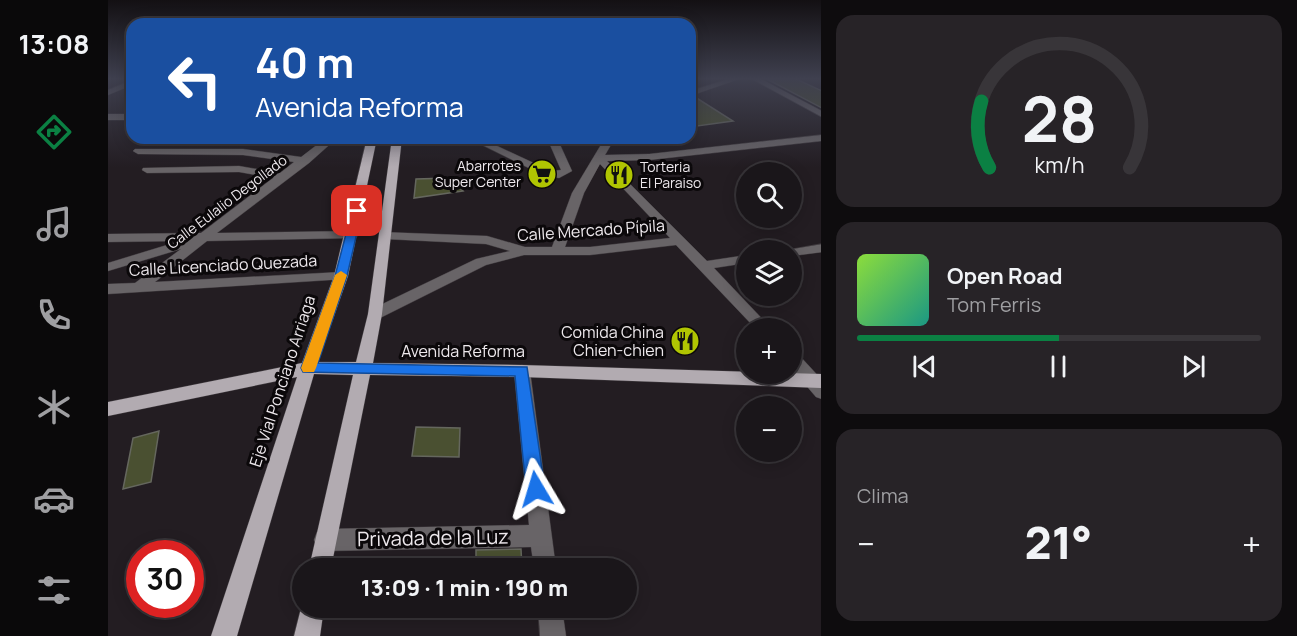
<!DOCTYPE html>
<html lang="es">
<head>
<meta charset="utf-8">
<style>
	body { margin:0; font-family:Manrope,sans-serif; background:#272327; color:#f1f3f6; height:100vh; display:flex; flex-direction:column; font-size:22px; white-space:nowrap }
	* { box-sizing:border-box; margin:0 }
	p { font-size:20px; color:#9f9fa2 }
	.icon { flex:none; width:33px; height:33px; fill:none; stroke:currentColor; stroke-width:2; stroke-linecap:round; stroke-linejoin:round }
	.map { position:relative; flex:1; overflow:hidden }
	.drawer { display:flex; flex-direction:column; gap:15px; padding:15px; background:#0e0c0e; width:476px }
	.drawer>* { flex:none }
	.top-card { position:absolute; left:18px; top:18px; width:570px; height:126px; border-radius:18px; box-shadow:0 3px 15px #0003,0 0 0 2px #383539; background:#1a4fa0; color:#fff; overflow:hidden }
	.controls { position:absolute; left:628px; top:162px; display:grid; gap:12px }
	.controls a { display:grid; place-items:center; width:66px; height:66px; border-radius:50%; background:#1a161a; box-shadow:0 3px 15px #0003,0 0 0 2px #383539; font-size:30px }
	.speed { position:absolute; left:18px; top:540px; display:flex; gap:12px; font-size:30px; font-weight:700; text-align:center }
	.speed>* { display:grid; place-content:center; width:78px; height:78px; border-radius:50%; background:#1a161a; box-shadow:0 3px 15px #0003,0 0 0 2px #383539; line-height:1 }
	.speed .limit { border:9px solid #d22; background:#fff; color:#111 }
	.pin { position:absolute; display:grid; place-items:center; width:51px; height:51px; color:#fff; margin:-26px; border-radius:12px; box-shadow:0 3px 9px #0006 }
	.me { position:absolute; width:66px; margin:-33px; rotate:353deg; stroke-linejoin:round; filter:drop-shadow(0 0 4px #0008) }
	.turn { display:flex; align-items:center; gap:21px; height:126px; padding:0 30px; font-size:27px }
	.turn .icon { width:78px; height:78px; stroke-width:2.5 }
	.turn b { display:block; font-size:42px; line-height:51px }
	.big { font-size:45px; font-weight:800; line-height:1.1 }
	.drawer .widget { flex:1; display:flex; flex-direction:column; justify-content:center; gap:9px; min-width:0; padding:0 21px; border-radius:18px; background:#272327 }
	.drawer .dial { align-items:center; gap:0 }
	.dial svg { height:156px; overflow:visible; fill:none; stroke:#383539; stroke-width:7; stroke-linecap:round; text-anchor:middle }
	.dial text { fill:#f1f3f6; stroke:none }
	.song { display:flex; align-items:center; gap:18px }
	.cover { width:72px; height:72px; border-radius:9px; background:linear-gradient(135deg,hsl(90 70% 55%),hsl(170 70% 35%)) }
	.played { height:6px; border-radius:3px; background:linear-gradient(90deg,#0b8043 50%,#383539 50%) }
	.keys { display:flex; justify-content:space-around; direction:ltr }
	.heat { display:flex; justify-content:space-between; align-items:center; font-size:33px; direction:ltr }
	.trip { position:absolute; left:184px; top:558px; width:345px; height:60px; border-radius:30px; background:#1a161a; box-shadow:0 3px 15px #0003,0 0 0 2px #383539; font-weight:800; line-height:60px; text-align:center }
	main { display:flex; flex:1; min-height:0 }
	.tab-bar { display:flex; flex-direction:column; width:108px; justify-content:space-around; align-items:center; background:#0a090a; color:#9f9fa2 }
	.tab-bar .icon { width:42px; height:42px }
	.tab-bar .current { color:#0b8043 }
	.tab-bar b { font-size:27px; color:#f1f3f6 }
	.map>svg:first-child { display:block }
	.building { fill:#4a5031; stroke:#65675e; stroke-width:1.5 }
	.lines { fill:none; stroke-linecap:round; stroke-linejoin:round }
	.minor-casing { stroke:#3f3a3e; stroke-width:1 }
	.major-casing { stroke:#3f3a3e; stroke-width:1 }
	.minor { fill:#686467; fill-rule:evenodd }
	.major { fill:#b2abb1; fill-rule:evenodd }
	.route { fill:#1a73e8; stroke:#114b97; stroke-width:1.5 }
	.slow { fill:#f59e0b }
	.labels { text-anchor:middle; stroke-width:6; stroke-linejoin:round; paint-order:stroke }
	.far-poi-label { font-size:14px; fill:#eee9ed; stroke:#0b080a; text-anchor:end }
	.far-street-label { font-size:14px; fill:#eee9ed; stroke:#0b080a }
	.street-label { font-size:16px; fill:#eee9ed; stroke:#0b080a }
	.poi-label { font-size:16px; fill:#eee9ed; stroke:#0b080a; text-anchor:end }
	.near-street-label { font-size:20px; fill:#eee9ed; stroke:#0b080a }
</style>
</head>
<body>
<main>
<nav class="tab-bar">
<b>13:08</b>
<svg class="icon current" aria-label="directions" viewBox="0 0 24 24"><path d="M12 3l9 9-9 9-9-9zM9 14v-3h6M13 9l2 2-2 2"/></svg>
<svg class="icon" aria-label="music" viewBox="0 0 24 24"><path d="M9 18V5l10-2v13"/><circle cx="6" cy="18" r="3"/><circle cx="16" cy="16" r="3"/></svg>
<svg class="icon" aria-label="phone" viewBox="0 0 24 24"><path d="M5 4h4l2 5-3 2q2 4 5 5l2-3 5 2v4C11 20 4 13 5 4z"/></svg>
<svg class="icon" aria-label="climate" viewBox="0 0 24 24"><path d="M12 3v18M4 7l16 10M4 17L20 7"/></svg>
<svg class="icon" aria-label="car" viewBox="0 0 24 24"><path d="M5 17H2v-5l4-1 3-4h7l3 4 3 1v5h-3M9 17h6M6 11h13"/><circle cx="7" cy="17" r="2"/><circle cx="17" cy="17" r="2"/></svg>
<svg class="icon" aria-label="filters" viewBox="0 0 24 24"><path d="M4 7h16M4 17h16"/><circle cx="9" cy="7" r="2"/><circle cx="15" cy="17" r="2"/></svg>
</nav>
<div class="map">
<svg width="714" height="636" viewBox="0 0 714 636">
	<rect width="100%" height="100%" fill="#231d22"/>
	<!-- building -->
	<g class="building">
		<polygon points="657,78 686,78 714,91 714,108"/>
		<polygon points="587,97 625,121 582,127 582,98"/>
		<polygon points="341,178 355,191 306,198 308,179"/>
		<polygon points="308,427 352,428 351,457 304,456"/>
		<polygon points="51,431 43,482 15,489 25,438"/>
		<polygon points="413,549 414,568 368,568 368,550"/>
	</g>
	<g class="lines">
		<!-- minor casing -->
		<g class="minor-casing">
			<g id="minor">
				<polygon points="624,78 634,78 582,96 582,91"/>
				<polygon points="642,78 651,78 714,111 714,117"/>
				<polygon points="24,80 24,85 0,95 0,90"/>
				<rect x="0" y="114" width="24" height="6"/>
				<path d="M 714,135 L 714,141 L 541,160 L 499,161 L 599,261 L 639,255 L 639,263 L 606,268 L 663,328 L 647,328 L 568,245 L 482,255 L 416,255 L 378,265 L 272,318 L 262,318 L 260,314 L 262,310 L 368,259 L 402,251 L 378,244 L 277,239 L 273,238 L 271,235 L 273,232 L 379,236 L 417,247 L 444,247 L 464,193 L 497,138 L 507,138 L 497,155 L 541,154 ZM 492,164 L 562,238 L 482,247 L 457,247 L 476,193 Z"/>
				<polygon points="130,138 140,138 132,144 127,141"/>
				<polygon points="218,138 229,138 201,163 109,233 244,231 248,232 250,235 248,238 99,241 47,282 233,272 238,273 240,276 238,279 0,294 0,284 27,283 73,249 0,271 0,263 72,241 0,242 0,234 93,233 165,178 131,172 39,173 34,170 35,168 131,166 172,173 186,162 135,155 30,154 25,151 27,149 135,149 193,157"/>
				<polygon points="360,138 372,138 443,171 453,170 439,138 449,138 464,171 451,178 437,176"/>
				<polygon points="714,244 714,252 684,256 684,250 679,250"/>
				<polygon points="684,352 690,354 714,380 714,399 708,397 684,369"/>
				<polygon points="414,365 420,367 422,371 448,568 426,568 423,547 217,551 209,548 206,540 209,532 217,529 421,525 406,371 408,367"/>
				<polygon points="430,608 454,608 458,636 432,636"/>
			</g>
		</g>
		<!-- major casing -->
		<g class="major-casing">
			<g id="major">
				<polygon points="259,138 269,138 240,276 210,362 248,362 260,314 284,138 294,138 274,314 265,363 414,365 714,374 714,388 414,377 262,375 223,568 201,568 245,375 206,374 129,636 103,636 189,377 0,416 0,402 194,363 226,276"/>
				<polygon points="195,600 195,608 216,608 212,636 186,636"/>
			</g>
		</g>
		<!-- minor -->
		<use href="#minor" class="minor"/>
		<!-- major -->
		<use href="#major" class="major"/>
	</g>
	<!-- sky -->
	<linearGradient id="sky" x2="0" y2="1"><stop stop-color="#131013"/><stop offset="0.47" stop-color="#3f404f"/><stop offset="1" stop-color="#3f404f" stop-opacity="0"/></linearGradient>
	<rect width="714" height="167" fill="url(#sky)"/>
	<!-- route -->
	<polygon class="route" points="249,208 254,211 239,276 210,363 419,367 437,489 434,495 428,497 421,495 418,489 407,376 195,372 193,368 227,276 244,211"/>
	<!-- slow -->
	<polygon class="slow" points="233,271 239,275 208,368 206,372 195,372 193,368 227,275"/>
	<!-- icons -->
	<defs>
		<g id="supermarket-disc" transform="scale(1.5)"><circle r="9.5" fill="#b0c502" stroke="#0b080a"/><path d="M-6-5.5h2.5l.6 2H6L4.5 2H-2.5L-4.4-4H-6ZM-1.5 3.2a1.3 1.3 0 1 0 .1 0ZM3 3.2a1.3 1.3 0 1 0 .1 0Z" fill="#111"/></g>
		<g id="restaurant-disc" transform="scale(1.5)"><circle r="9.5" fill="#b0c502" stroke="#0b080a"/><path d="M-5-6h1v4h1v-4h1v4h1v-4h1v5L-1.5 .5V6h-2V.5L-5-1ZM5-6V6H3V1.5H1.5Q1.5-4 5-6Z" fill="#111"/></g>
	</defs>
	<g fill-rule="evenodd">
		<use href="#supermarket-disc" x="434" y="174"/>
		<use href="#restaurant-disc" x="511" y="175"/>
		<use href="#restaurant-disc" x="577" y="341"/>
	</g>
	<g class="labels">
		<!-- far-poi labels -->
		<g class="far-poi-label">
			<text x="413" y="171">Abarrotes<tspan x="413" dy="16">Super Center</tspan></text>
			<text x="532" y="172" text-anchor="start">Torteria<tspan x="532" dy="16">El Paraiso</tspan></text>
		</g>
		<!-- far-street labels -->
		<g class="far-street-label">
			<text transform="translate(119 202) rotate(-37)" y="5">Calle Eulalio Degollado</text>
		</g>
		<!-- street labels -->
		<g class="street-label">
			<text transform="translate(483 230) rotate(-4)" y="6">Calle Mercado Pípila</text>
			<text transform="translate(115 265) rotate(-3)" y="6">Calle Licenciado Quezada</text>
			<text x="355" y="357">Avenida Reforma</text>
			<text transform="translate(174 381) rotate(-72)" y="6">Eje Vial Ponciano Arriaga</text>
		</g>
		<!-- poi labels -->
		<g class="poi-label">
			<text x="556" y="338">Comida China<tspan x="556" dy="18">Chien-chien</tspan></text>
		</g>
		<!-- near-street labels -->
		<g class="near-street-label">
			<text transform="translate(325 538) rotate(-1)" y="7">Privada de la Luz</text>
		</g>
	</g>
</svg>
<div class="controls">
<a><svg class="icon" aria-label="search" viewBox="0 0 24 24"><circle cx="10" cy="10" r="6"/><path d="M15 15l6 6"/></svg></a>
<a><svg class="icon" aria-label="layers" viewBox="0 0 24 24"><path d="M12 4l9 5-9 5-9-5zM3 14l9 5 9-5"/></svg></a>
<a>+</a>
<a>−</a>
</div>
<div class="speed"><div class="limit">30</div></div>
<div class="pin" style="left:249px;top:211px;background:#d93025"><svg class="icon" aria-label="arrive" viewBox="0 0 24 24"><path d="M6 21V4h12l-3 4 3 4H6"/></svg></div>
<svg class="me" style="left:428px;top:489px" viewBox="-20 -20 40 40"><path d="M0-17L14 15 0 8-14 15z" fill="#1a73e8" stroke="#fff" stroke-width="4"/></svg>
<div class="trip">13:09 · 1 min · 190 m</div>
<div class="top-card">
<div class="turn"><svg class="icon" aria-label="left" viewBox="0 0 24 24"><path d="M17 20v-9H6M10 6l-5 5 5 5"/></svg><div><b>40 m</b>Avenida Reforma</div></div>
</div>
</div>
<section class="drawer">
<div class="widget dial"><svg viewBox="0 0 100 80">
<path d="M14 69A42 42 0 1 1 86 69"/>
<path d="M14 69A42 42 0 0 1 10 35" stroke="#0b8043"/>
<text x="50" y="56" font-size="32" font-weight="700">28</text>
<text x="50" y="72" font-size="11">km/h</text>
</svg></div>
<div class="widget">
<div class="song"><i class="cover"></i><div><b>Open Road</b><p>Tom Ferris</p></div></div>
<div class="played"></div>
<div class="keys"><svg class="icon" aria-label="previous" viewBox="0 0 24 24"><path d="M18 5L8 12l10 7zM5 5v14"/></svg><svg class="icon" aria-label="pause" viewBox="0 0 24 24"><path d="M8 5v14M16 5v14"/></svg><svg class="icon" aria-label="next" viewBox="0 0 24 24"><path d="M6 5l10 7-10 7zM19 5v14"/></svg></div>
</div>
<div class="widget"><p>Clima</p>
<div class="heat"><a>−</a><b class="big">21°</b><a>+</a></div>
</div>
</section>
</main>
</body>
</html>
